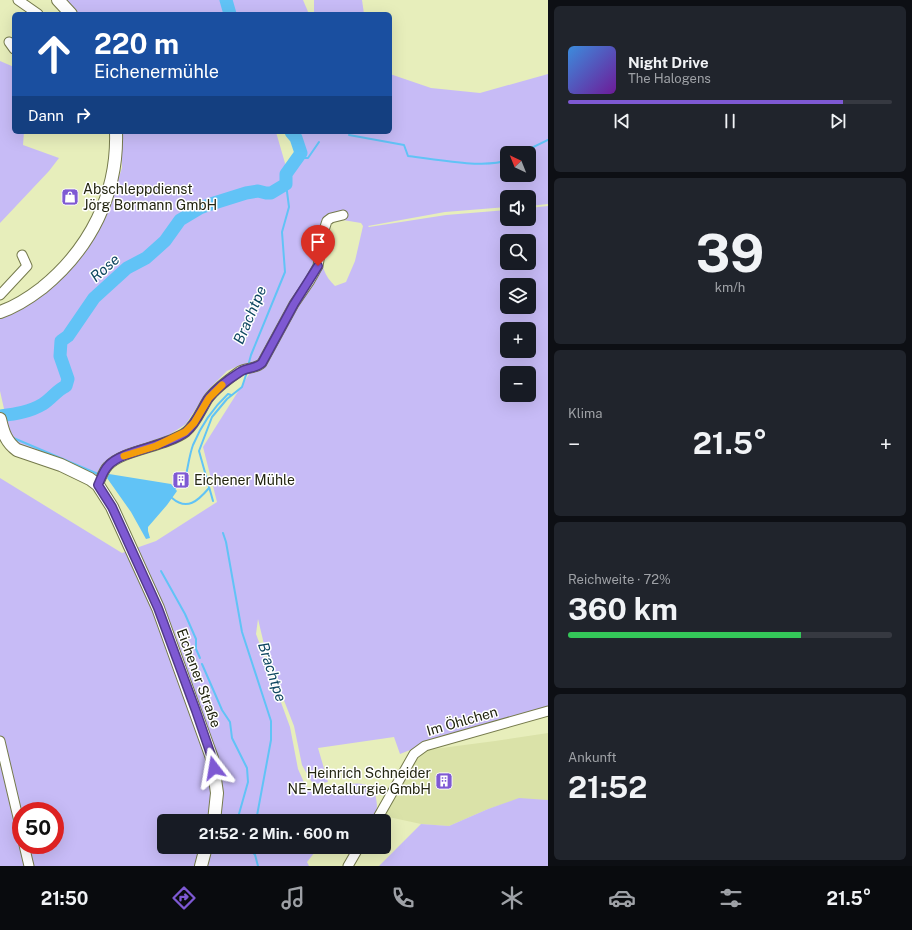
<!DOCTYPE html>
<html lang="de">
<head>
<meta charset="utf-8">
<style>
	body { margin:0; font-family:"Public Sans",sans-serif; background:#20242c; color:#f1f3f6; height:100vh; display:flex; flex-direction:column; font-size:15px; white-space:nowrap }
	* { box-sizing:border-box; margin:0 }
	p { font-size:13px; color:#9ea1a6 }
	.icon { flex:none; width:22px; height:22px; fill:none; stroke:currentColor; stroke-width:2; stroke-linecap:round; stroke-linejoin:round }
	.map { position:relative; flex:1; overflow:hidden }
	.sheet { display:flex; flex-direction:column; gap:6px; padding:6px; background:#0d0f14; width:364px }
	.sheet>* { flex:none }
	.banner { position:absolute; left:12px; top:12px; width:380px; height:122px; border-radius:6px; box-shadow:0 4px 16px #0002; background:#1a4fa0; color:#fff; overflow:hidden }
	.needle { width:26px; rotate:317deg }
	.fabs { position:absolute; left:500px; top:146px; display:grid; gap:8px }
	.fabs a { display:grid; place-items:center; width:36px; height:36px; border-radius:6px; background:#171b24; box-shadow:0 4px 16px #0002; font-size:20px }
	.speed { position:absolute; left:12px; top:802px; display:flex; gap:8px; font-size:20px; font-weight:700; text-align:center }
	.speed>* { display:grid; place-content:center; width:52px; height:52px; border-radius:50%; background:#171b24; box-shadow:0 4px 16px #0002; line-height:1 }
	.speed .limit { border:6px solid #d22; background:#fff; color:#111 }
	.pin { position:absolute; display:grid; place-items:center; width:34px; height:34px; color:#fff; margin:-41px -17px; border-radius:50% 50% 50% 0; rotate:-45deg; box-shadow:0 0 4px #0007 }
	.pin .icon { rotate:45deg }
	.me { position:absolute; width:44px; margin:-22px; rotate:346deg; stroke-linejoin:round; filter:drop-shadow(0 0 3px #0008) }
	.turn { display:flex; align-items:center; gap:14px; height:84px; padding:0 16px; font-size:18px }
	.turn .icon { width:52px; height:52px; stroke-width:2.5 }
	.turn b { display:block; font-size:28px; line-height:34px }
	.then { display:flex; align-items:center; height:38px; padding:0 16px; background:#0003; gap:8px; font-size:15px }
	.big { font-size:30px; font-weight:700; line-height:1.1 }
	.sheet .tile { flex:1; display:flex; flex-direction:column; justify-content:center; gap:6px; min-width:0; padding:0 14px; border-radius:6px; background:#20242c }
	.sheet .dial { align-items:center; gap:0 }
	.dial b { font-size:52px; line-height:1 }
	.song { display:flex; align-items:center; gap:12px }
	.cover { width:48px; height:48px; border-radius:6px; background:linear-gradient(135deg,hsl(210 70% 55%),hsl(280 70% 35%)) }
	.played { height:4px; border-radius:2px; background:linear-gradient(90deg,#7e59d3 85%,#363941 85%) }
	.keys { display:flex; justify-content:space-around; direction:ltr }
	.heat { display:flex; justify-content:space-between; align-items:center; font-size:22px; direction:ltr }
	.charge { height:6px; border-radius:3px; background:linear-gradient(90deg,#34c759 72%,#363941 0) }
	.trip { position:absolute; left:157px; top:814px; width:234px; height:40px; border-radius:6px; background:#171b24; box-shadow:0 4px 16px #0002; font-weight:700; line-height:40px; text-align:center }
	.menu { display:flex; height:64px; justify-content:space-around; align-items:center; background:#090b0e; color:#9ea1a6 }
	.menu .icon { width:28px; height:28px }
	.menu .active { color:#7e59d3 }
	.menu b { font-size:18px; color:#f1f3f6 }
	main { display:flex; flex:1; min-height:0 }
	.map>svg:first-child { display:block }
	.built { fill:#dae2a8 }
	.green { fill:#c7bbf6; fill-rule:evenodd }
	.water { fill:#61c3f6 }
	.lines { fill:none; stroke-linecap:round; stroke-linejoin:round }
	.stream { stroke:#61c3f6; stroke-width:2 }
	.river { stroke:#61c3f6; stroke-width:13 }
	.minor-casing { stroke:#757a4c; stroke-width:11 }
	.major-casing { stroke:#757a4c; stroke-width:14 }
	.minor { stroke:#fff; stroke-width:9 }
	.major { stroke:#fff; stroke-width:12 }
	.route-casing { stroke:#523a89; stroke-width:10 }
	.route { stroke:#7e59d3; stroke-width:7 }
	.slow { stroke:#f59e0b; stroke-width:7 }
	.labels { text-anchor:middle; stroke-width:3; stroke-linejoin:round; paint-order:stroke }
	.poi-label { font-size:14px; fill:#232511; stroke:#fff; text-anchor:start }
	.street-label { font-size:14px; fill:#232511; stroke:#fff }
	.water-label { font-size:15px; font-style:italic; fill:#0f4761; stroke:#fff }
</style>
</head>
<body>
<main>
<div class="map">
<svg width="548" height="866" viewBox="0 0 548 866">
	<rect width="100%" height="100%" fill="#e7eebb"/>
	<!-- built -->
	<polygon class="built" points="548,733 548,800 519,799 488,809 449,826 421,824 384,816 417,757 426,750 495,741"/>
	<!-- green -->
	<g class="green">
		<polygon points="64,0 303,0 309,14 76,14"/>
		<polygon points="314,0 362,0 364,14 314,14"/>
		<polygon points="0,61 14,67 14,132 24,132 23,145 59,158 49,171 0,223"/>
		<path d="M 390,74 L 431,88 L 480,93 L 548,74 L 548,204 L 529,206 L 529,197 L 507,197 L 507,207 L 445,212 L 368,226 L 369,227 L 446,215 L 507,210 L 507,219 L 529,219 L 529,208 L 548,206 L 548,706 L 430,742 L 400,754 L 394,737 L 318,748 L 328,782 L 315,784 L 311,781 L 302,765 L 294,726 L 267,657 L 258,619 L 256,634 L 290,727 L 298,769 L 306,787 L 316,793 C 331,789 373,771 376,798 C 378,810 377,810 371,821 L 217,821 L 218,757 L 175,634 L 149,572 L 144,574 L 213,780 L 210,821 L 164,821 L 164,847 L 203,847 L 199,866 L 0,866 L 0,478 L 122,553 L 156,541 L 217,502 L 203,447 L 251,371 L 253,363 L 240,365 L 227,371 L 208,390 L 186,424 L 155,444 L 131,451 L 107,461 L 96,477 L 23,447 L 14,442 L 9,431 L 0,391 L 0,317 L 40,293 L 112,198 L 122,168 L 120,132 L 276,132 L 289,177 L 302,153 L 285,132 L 390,132 ZM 507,153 L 529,153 L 529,175 L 507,175 ZM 337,219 L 361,223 L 363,226 L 355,261 L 346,282 L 335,286 C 330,281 326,276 324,270 C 320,260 328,232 330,221 ZM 507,241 L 529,241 L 529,263 L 507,263 ZM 507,285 L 529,285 L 529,307 L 507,307 ZM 507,329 L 529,329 L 529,351 L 507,351 ZM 507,373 L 529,373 L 529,395 L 507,395 ZM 21,811 L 55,811 L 55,845 L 21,845 Z"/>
		<polygon points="519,798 548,800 548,866 379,866 421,824 449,826 488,809"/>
		<polygon points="212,847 319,847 307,862 309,866 208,866"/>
	</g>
	<!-- water -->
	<polygon class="water" points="109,474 171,484 177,491 167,505 148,527 148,531 150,538 146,539 131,512 107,478"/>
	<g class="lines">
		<!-- stream -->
		<g class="stream">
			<path d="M 349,135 L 404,145 L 408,156 C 431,159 487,169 507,160"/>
			<polyline points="521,153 548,140"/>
			<polyline points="297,158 308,158 319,142"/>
			<polyline points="248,366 251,355 285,272 282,232 289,207 286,184"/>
			<polyline points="11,437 98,474"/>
			<path d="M 185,479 C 188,468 189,456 193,445 C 201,426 213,408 228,394 L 231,395"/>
			<polyline points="175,488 176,487"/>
			<path d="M 172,498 C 187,511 198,501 209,488"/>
			<polyline points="213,501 199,451 212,417 227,399 242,387 247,372"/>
			<polyline points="223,533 226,542 242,632 271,721 271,740 256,821"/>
			<polyline points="161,571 185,614 196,639 196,649 200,658"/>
			<polyline points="202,664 222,710 230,722 232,738 247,768 248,782 237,821"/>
			<polyline points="249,847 254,854"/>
			<polyline points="253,847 258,866"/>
		</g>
		<!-- river -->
		<g class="river">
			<polyline points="226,0 230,14"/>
			<path d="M 0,416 C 15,414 30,412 43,404 C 52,398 57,390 66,386 L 68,379 L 60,356 L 61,341 L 68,336 L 94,298 L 127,268 L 146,258 L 165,241 L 180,220 L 200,208 L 211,204 L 246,193 L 258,191 L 266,193 L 271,193 L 286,184 L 286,174 L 301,153 L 296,138 L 291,132"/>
		</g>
		<!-- minor casing -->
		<g class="minor-casing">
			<g id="minor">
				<polyline points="18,0 38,14"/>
				<polyline points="9,42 14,49"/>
				<polyline points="0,295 27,266 22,255"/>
				<path d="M 98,485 C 101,479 103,471 108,466 C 122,450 166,447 186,432 C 196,424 201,410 208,399 C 216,388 229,379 240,371 C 247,367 256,369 262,363 L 294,304 L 309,282 L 318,266 L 324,230 L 327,221 L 331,218 L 343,215"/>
				<polyline points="0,741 21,830"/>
				<polyline points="376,821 414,754 425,746 548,711"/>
				<polyline points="24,845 29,866"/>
				<polyline points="348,866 359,847"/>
			</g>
		</g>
		<!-- major casing -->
		<g class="major-casing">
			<g id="major">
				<polyline points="58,0 71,14"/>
				<path d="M 0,312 C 15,307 29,298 42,288 C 90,249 118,194 116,132"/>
				<path d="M 0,419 C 3,432 6,442 17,450 L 61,465 L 90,479 L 98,485 L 112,507 L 158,608 L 212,758 L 217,793 L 214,821"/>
				<polyline points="201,866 206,847"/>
			</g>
		</g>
		<!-- minor -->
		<use href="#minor" class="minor"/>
		<!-- major -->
		<use href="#major" class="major"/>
	</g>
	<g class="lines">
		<!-- route casing -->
		<g class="route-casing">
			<path id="route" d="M 214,768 L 212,758 L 196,711 L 158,608 L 112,507 L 98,485 C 101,479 103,471 108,466 C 121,450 166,447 186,432 C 196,424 201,410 208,399 C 216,388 229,379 240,372 C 247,367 256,369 262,363 L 294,304 L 318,266"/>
		</g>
		<!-- route -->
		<use href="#route" class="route"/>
		<!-- slow -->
		<polyline class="slow" points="124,456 156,446 185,432 194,423 209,398 222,385"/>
	</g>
	<!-- icons -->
	<defs>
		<g id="shop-square" transform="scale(0.9)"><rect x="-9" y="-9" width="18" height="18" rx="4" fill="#7e59d3" stroke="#fff"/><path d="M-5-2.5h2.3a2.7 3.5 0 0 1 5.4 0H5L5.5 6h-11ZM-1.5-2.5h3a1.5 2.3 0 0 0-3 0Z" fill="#fff"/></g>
		<g id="building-square" transform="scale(0.9)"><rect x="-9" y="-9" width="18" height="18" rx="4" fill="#7e59d3" stroke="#fff"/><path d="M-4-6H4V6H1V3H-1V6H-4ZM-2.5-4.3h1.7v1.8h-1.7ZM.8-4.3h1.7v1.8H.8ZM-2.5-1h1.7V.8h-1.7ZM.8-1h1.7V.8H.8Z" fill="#fff"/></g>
	</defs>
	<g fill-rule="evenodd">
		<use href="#shop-square" x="70" y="197"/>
		<use href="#building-square" x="181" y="480"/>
		<use href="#building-square" x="444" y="781"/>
	</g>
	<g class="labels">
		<!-- poi labels -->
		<g class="poi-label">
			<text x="83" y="194">Abschleppdienst<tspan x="83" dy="16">Jörg Bormann GmbH</tspan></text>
			<text x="194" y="485">Eichener Mühle</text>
			<text x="431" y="778" text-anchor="end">Heinrich Schneider<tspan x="431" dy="16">NE-Metallurgie GmbH</tspan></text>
		</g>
		<!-- street labels -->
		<g class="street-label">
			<text transform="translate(199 678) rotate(70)" y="5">Eichener Straße</text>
			<text transform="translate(462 721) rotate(-16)" y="5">Im Öhlchen</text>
		</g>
		<!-- water labels -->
		<g class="water-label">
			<text transform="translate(105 268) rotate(-41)" y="5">Rose</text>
			<text transform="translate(250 315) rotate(-67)" y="5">Brachtpe</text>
			<text transform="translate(272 672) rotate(72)" y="5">Brachtpe</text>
		</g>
	</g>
</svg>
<div class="fabs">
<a><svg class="needle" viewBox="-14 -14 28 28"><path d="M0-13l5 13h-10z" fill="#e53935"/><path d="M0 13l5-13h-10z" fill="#9ea1a6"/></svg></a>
<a><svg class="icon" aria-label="sound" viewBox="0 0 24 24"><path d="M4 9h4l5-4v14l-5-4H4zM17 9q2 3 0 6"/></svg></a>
<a><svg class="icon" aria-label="search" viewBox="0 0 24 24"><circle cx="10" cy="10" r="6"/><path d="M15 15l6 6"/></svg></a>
<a><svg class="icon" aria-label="layers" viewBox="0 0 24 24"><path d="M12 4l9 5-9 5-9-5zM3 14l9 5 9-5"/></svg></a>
<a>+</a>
<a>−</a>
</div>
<div class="speed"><div class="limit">50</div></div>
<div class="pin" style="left:318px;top:266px;background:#d93025"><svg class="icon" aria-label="arrive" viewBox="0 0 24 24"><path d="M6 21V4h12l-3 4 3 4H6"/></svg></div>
<svg class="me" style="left:214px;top:768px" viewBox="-20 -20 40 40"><path d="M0-17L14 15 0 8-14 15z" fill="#7e59d3" stroke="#fff" stroke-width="4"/></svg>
<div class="trip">21:52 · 2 Min. · 600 m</div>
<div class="banner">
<div class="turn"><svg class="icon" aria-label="ahead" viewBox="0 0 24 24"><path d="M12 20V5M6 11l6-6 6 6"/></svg><div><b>220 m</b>Eichenermühle</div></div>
<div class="then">Dann<svg class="icon" aria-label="right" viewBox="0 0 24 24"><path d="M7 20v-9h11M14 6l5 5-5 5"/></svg></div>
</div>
</div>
<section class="sheet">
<div class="tile">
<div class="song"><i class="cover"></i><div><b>Night Drive</b><p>The Halogens</p></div></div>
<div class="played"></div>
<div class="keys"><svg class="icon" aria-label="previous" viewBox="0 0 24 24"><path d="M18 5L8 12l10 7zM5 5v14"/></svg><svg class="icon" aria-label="pause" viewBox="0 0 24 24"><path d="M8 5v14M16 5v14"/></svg><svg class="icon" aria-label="next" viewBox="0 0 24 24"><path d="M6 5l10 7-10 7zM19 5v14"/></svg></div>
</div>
<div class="tile dial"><b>39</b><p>km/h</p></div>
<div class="tile"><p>Klima</p>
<div class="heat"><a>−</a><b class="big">21.5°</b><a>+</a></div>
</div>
<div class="tile"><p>Reichweite · 72%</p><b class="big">360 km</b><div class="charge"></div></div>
<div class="tile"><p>Ankunft</p><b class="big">21:52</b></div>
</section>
</main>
<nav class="menu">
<b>21:50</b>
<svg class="icon active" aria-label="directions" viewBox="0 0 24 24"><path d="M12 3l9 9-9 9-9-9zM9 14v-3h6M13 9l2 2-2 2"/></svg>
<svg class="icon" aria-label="music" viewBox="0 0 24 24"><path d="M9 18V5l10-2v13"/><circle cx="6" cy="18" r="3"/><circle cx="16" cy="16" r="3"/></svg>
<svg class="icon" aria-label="phone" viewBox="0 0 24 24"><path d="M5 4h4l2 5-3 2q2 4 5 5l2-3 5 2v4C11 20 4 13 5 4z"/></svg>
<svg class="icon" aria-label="climate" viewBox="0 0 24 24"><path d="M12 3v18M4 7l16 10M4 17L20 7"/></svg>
<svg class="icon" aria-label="car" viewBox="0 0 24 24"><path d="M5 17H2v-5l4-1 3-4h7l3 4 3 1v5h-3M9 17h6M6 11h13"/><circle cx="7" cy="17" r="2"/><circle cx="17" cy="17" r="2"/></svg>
<svg class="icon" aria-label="filters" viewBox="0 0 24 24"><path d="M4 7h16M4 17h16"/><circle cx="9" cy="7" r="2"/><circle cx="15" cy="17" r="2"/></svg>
<b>21.5°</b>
</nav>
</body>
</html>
